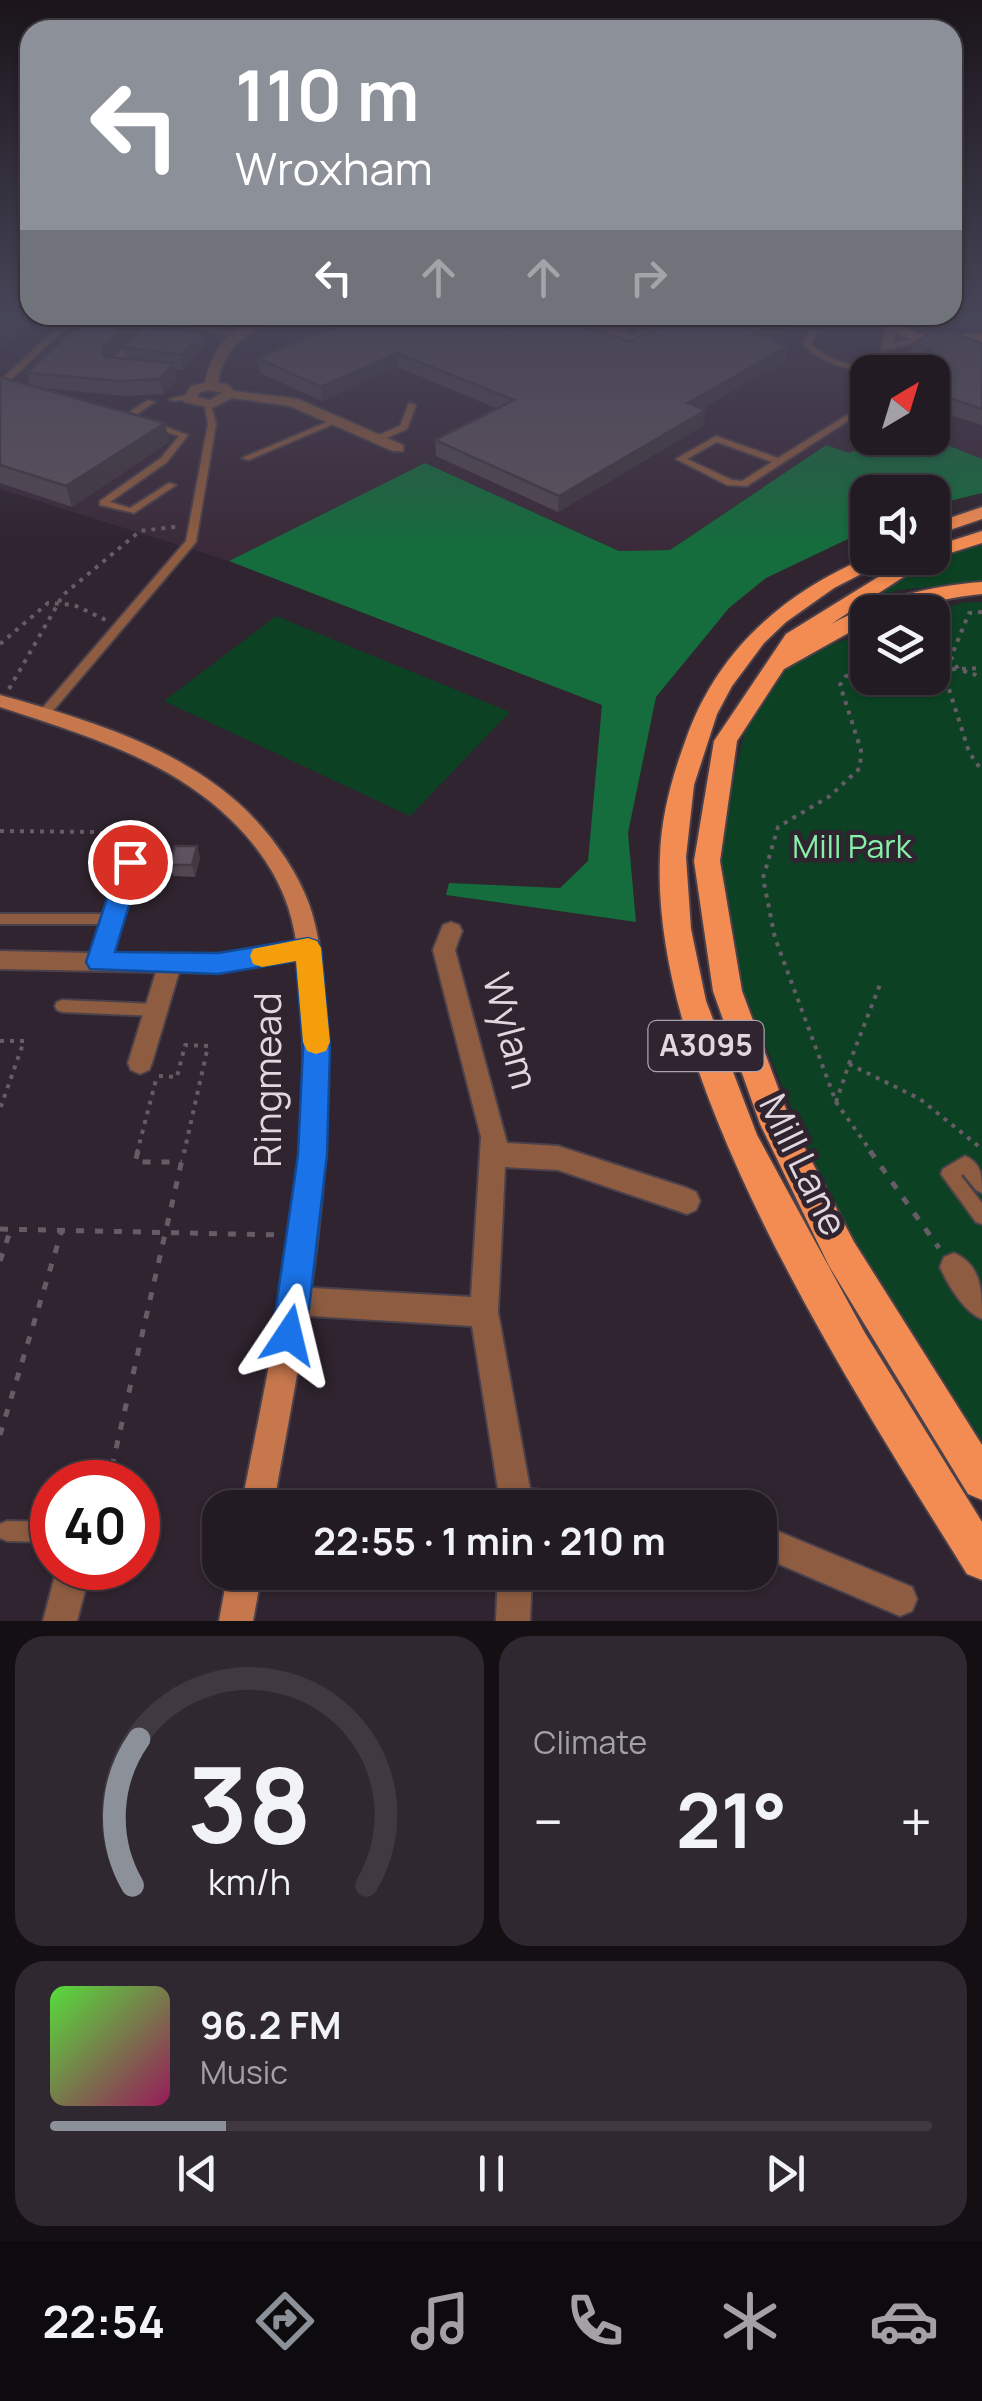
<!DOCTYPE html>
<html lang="en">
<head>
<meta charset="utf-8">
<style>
	body { margin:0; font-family:Manrope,sans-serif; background:#2f2830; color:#f1f3f6; height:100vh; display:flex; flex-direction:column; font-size:38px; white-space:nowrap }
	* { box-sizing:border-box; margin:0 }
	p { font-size:32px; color:#a3a1a6 }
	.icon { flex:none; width:55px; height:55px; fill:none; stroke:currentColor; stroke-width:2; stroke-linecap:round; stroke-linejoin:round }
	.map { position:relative; height:1621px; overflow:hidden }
	.side { display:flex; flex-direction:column; gap:15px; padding:15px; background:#130f13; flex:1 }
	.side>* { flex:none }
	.banner { position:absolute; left:20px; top:20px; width:942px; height:305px; border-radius:30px; box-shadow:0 2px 8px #0004,0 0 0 2px #403941; background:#8c9099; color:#fff; overflow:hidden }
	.needle { width:65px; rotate:38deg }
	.controls { position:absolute; left:850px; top:355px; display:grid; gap:20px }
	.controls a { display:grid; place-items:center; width:100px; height:100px; border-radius:20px; background:#231b23; box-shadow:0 2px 8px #0004,0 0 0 2px #403941; font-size:50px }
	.speed { position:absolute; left:30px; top:1460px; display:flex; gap:20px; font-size:50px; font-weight:700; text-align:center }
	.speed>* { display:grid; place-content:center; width:130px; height:130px; border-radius:50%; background:#231b23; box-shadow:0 2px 8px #0004,0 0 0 2px #403941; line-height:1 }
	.speed .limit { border:15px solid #d22; background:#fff; color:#111 }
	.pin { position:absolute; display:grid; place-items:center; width:85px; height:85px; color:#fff; margin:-42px; border:5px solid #fff; border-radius:50%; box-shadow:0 2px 10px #0007 }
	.me { position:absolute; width:110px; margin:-55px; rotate:10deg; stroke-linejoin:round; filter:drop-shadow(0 0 8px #0008) }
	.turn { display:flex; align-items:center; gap:35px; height:210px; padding:0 50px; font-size:45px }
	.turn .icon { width:130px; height:130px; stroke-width:2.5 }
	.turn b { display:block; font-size:70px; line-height:85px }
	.lanes { display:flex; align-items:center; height:95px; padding:0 50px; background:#0003; justify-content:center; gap:50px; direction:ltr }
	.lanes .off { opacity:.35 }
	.big { font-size:75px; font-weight:700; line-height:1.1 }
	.side .tile { flex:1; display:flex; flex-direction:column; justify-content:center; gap:15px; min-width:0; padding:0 35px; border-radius:30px; background:#2f2830 }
	.side .dial { align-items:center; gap:0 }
	.dial svg { height:260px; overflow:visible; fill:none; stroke:#403941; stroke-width:7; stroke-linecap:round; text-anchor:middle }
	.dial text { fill:#f1f3f6; stroke:none }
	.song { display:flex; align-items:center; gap:30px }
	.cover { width:120px; height:120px; border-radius:15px; background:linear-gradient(135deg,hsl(110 70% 55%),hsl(330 70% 35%)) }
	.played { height:10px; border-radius:5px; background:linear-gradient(90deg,#8c9099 20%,#403941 20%) }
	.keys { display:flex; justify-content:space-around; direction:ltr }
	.heat { display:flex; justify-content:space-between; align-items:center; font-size:55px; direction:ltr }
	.side .tiles { flex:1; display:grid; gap:15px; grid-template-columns:1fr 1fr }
	.tile:last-child { grid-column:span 2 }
	.trip { position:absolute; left:202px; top:1490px; width:575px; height:100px; border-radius:30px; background:#231b23; box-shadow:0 2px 8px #0004,0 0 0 2px #403941; font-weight:700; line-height:100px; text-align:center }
	.tabs { display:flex; height:160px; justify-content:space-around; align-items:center; background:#0e0b0e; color:#a3a1a6 }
	.tabs .icon { width:70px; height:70px }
	.tabs .active { color:#8c9099 }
	.tabs b { font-size:45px; color:#f1f3f6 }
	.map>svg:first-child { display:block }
	.built { fill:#3b2b3a }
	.green { fill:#0c4223 }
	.forest { fill:#156c3c }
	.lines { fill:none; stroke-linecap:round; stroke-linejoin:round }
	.lane-casing { stroke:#4b414b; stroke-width:4 }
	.street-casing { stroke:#4b414b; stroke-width:4 }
	.secondary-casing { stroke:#4b414b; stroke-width:4 }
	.primary-casing { stroke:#4b414b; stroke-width:4 }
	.path-far1 { stroke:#655c65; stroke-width:4; stroke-dasharray:4 6; stroke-linecap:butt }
	.path { stroke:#655c65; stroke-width:5; stroke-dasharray:8 11; stroke-linecap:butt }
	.lane { fill:#8e5c41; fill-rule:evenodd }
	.street { fill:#8e5c41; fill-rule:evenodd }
	.secondary { fill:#c7774c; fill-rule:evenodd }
	.primary { fill:#f38c52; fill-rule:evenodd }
	.wall { fill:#514751 }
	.shaded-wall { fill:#423942 }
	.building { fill:#5e525e; stroke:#423942; stroke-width:2.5 }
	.route { fill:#1a73e8; stroke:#114b97; stroke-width:2.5 }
	.slow { fill:#f59e0b }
	.labels { text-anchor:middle; stroke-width:10; stroke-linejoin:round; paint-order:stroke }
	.shield { fill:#2f242f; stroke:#aaa2aa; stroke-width:2.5 }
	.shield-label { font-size:30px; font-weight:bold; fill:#dfd8df }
	.park-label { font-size:32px; fill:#85f0a9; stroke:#2f242f }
	.near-street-label { font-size:38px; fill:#dfd8df; stroke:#2f242f }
</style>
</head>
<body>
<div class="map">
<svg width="982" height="1621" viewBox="0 0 982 1621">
	<rect width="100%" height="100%" fill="#2f242f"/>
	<!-- built -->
	<polygon class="built" points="0,318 982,318 982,459 930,438 932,372 868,372 868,438 879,438 849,454 825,445 670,550 620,551 425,463 229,561 0,489"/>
	<!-- green -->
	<g class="green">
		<polygon points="982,543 982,582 898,590 863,601 907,570"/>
		<polygon points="965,602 982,602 982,1444 829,1199 737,976 718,846 747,721 796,656 867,633 868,678 932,678 932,612"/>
		<polygon points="276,616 510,712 410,816 164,701"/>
	</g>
	<!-- forest -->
	<polygon class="forest" points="879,438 930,438 982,459 982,493 933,505 932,492 868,492 867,530 766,578 729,608 656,697 628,833 636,922 446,895 449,883 560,888 588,861 602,705 229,561 425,463 619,551 670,550 826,445 849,453"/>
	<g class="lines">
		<!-- lane casing -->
		<g class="lane-casing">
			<g id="lane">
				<polygon points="68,318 76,318 5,385 0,385 0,381"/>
				<polygon points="162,318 171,318 150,330 118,363 119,369 113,369 111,361 144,326"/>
				<path d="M 182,318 L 191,318 L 219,330 L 240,334 C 220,338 200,328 182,318 Z"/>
				<polygon points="569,318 579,318 614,330 639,318 647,318 621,332 632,336 672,318 681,318 632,341"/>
				<path d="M 810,330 L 817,332 L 811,344 C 830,363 856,367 882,368 L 886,370 L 882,372 C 854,371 822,366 803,344 Z"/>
				<polygon points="188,395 191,395 191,399 173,401 169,399"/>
				<polygon points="148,400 155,402 134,416 188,435 167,462 110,502 130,508 169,483 176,485 134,513 100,505 100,501 161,458 179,436 125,419 125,415"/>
				<polygon points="204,402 211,404 216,424 196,542 47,718 39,718 37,715 39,712 186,541 208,424"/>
				<path d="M 868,402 L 868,408 L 747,486 L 727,485 L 676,459 L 716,436 L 778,458 ZM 717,442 L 772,462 L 742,481 L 732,480 L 687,459 Z"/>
				<polygon points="409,403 416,405 407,429 382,440 376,440 376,436 400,426"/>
				<polygon points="336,418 343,420 249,460 242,458"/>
				<polygon points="0,914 111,914 116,915 118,919 116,923 111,924 0,924"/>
				<polygon points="62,1000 156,1004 161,1006 163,1010 161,1014 156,1016 62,1012 57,1010 55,1006 57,1002"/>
				<path d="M 965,1156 C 982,1163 982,1177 982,1193 L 976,1190 L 963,1174 L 961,1176 L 982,1203 L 982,1224 L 976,1222 L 941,1174 L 943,1169 Z"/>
				<polygon points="7,1521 52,1522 52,1542 7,1541 0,1538 0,1524"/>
			</g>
		</g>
		<!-- street casing -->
		<g class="street-casing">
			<g id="street">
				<path d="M 256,318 L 270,318 C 244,337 223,348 218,383 L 227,384 L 234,391 L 298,399 L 403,445 L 403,451 L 393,451 L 290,406 L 232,398 L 212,408 L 184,402 L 183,399 L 191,386 L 205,383 C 211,352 228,332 256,318 ZM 211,390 L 222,393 L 210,400 L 197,397 L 200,392 Z"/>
				<polygon points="892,325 898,328 893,343 925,335 931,339 881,351 886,328"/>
				<polygon points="130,854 137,857 140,862 113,953 218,955 308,940 316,943 319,949 316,955 308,958 218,973 179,972 152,1063 149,1070 140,1074 131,1070 128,1063 156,972 0,969 0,951 91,953 120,862 123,857"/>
				<polygon points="451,922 459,925 462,931 455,950 507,1143 558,1146 687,1188 696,1192 700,1201 696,1210 687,1214 558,1170 505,1167 498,1312 530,1489 565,1492 576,1497 581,1508 501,1508 472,1326 295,1315 285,1311 281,1301 285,1291 295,1287 471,1297 481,1137 433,950 443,925"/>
				<path d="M 954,1253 C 982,1265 982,1292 982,1319 C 964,1312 948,1285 940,1267 L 944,1257 Z"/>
				<polygon points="760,1524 912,1587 917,1599 912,1611 900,1616 760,1556"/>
				<polygon points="57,1568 91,1568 77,1621 43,1621"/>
				<polygon points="498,1572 532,1572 530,1621 496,1621"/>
			</g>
		</g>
		<!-- secondary casing -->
		<g class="secondary-casing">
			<g id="secondary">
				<path d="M 877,318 L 889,318 L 917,334 L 982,334 L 982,342 C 944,343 905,349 877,318 Z"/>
				<path d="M 0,695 C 86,719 180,747 246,810 C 272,836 296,869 309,904 C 322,940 323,980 325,1017 C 337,1182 302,1346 273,1508 L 241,1508 C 273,1344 311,1180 302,1012 C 300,977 299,940 288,907 C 277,873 255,843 230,819 C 167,758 81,734 0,707 Z"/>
				<polygon points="228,1572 262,1572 253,1621 219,1621"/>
			</g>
		</g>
		<!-- primary casing -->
		<g class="primary-casing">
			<g id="primary">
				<polygon points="982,507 982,519 932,536 932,524"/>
				<path d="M 982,531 L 982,543 L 931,559 L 831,624 C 878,599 928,586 982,582 L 982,594 C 943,597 905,612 868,612 L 868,622 L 784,669 L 737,741 L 720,861 L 742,991 L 790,1120 L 854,1242 L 982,1445 L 982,1500 L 968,1494 L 829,1266 L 760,1124 L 713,991 L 694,861 L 714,741 L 786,634 L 909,558 L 932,558 L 932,547 Z"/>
				<path d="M 868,557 L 892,558 L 834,588 L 786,622 L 764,643 L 732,686 L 717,714 L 694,785 L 686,857 L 691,929 L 706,1001 L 757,1135 L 865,1333 L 982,1522 L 982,1580 L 967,1574 C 851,1387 650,1080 660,857 C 661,816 672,777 686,739 C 717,651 783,593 868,557 Z"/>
			</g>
		</g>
		<!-- path-far1 -->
		<g class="path-far1">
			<polyline points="982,612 969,613 951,657 958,669 982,677"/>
			<polyline points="0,644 48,603 74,605 106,620"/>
			<polyline points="932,670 982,668"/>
			<polyline points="943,670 969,752 982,771"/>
			<polyline points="868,673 846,676 840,685 861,750 860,768 830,796 778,827 763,878 775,938 836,1102 872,1153"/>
			<polyline points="9,689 63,595 140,531 181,526"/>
			<polyline points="0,831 93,832 161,842"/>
			<polyline points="0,1041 24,1041 0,1109"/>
			<polyline points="849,1064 881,982"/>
			<polyline points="159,1076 177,1077 185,1045 208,1046 184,1153"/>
			<polyline points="836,1102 849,1064 920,1099 982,1149"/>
			<polyline points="137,1153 157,1076"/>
		</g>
		<!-- path -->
		<g class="path">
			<polyline points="138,1151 135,1162 182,1162"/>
			<polyline points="870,1151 939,1248"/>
			<polyline points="0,1229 280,1235"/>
			<polyline points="0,1261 11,1229"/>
			<polyline points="0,1435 62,1230"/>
			<polyline points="100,1482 113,1462 184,1151"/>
		</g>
		<!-- lane -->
		<use href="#lane" class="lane"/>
		<!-- street -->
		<use href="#street" class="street"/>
		<!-- secondary -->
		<use href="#secondary" class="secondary"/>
		<!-- primary -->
		<use href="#primary" class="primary"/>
	</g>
	<!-- wall -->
	<g class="wall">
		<polygon points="676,318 804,318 767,339 785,360 703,408 704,425 558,512 436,456 435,440 498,409 398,367 322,401 260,373 257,358 629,342"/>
		<polygon points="146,320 111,358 126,359 124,347 201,332 204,346 184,370 175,369 177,378 164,394 124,396 42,388 165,423 169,442 72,507 0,483 0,377 30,385 27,373"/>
		<polygon points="982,343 982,425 932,409 932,372 915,360 910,358 913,344"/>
		<polygon points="197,846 200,858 195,877 173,876 169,865"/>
	</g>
	<!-- shaded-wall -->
	<g class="shaded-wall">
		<polygon points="17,318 37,318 0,350 0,332"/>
		<polygon points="132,318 146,318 146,320 107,362 103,354 104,347"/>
		<polygon points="782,318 804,318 750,348 752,334"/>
		<polygon points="201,332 204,346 184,370 181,355"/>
		<polygon points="788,346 785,360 687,418 688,403"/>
		<polygon points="397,353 398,367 322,401 321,387"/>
		<polygon points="174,363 177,378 164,394 160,379"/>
		<polygon points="706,410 704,425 558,512 559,496"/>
		<polygon points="165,423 169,442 72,507 66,486"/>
		<polygon points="197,846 200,858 195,877 192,865"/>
	</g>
	<!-- building -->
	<g class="building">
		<polygon points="0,318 17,318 0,332"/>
		<polygon points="86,318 132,318 104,347 103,354 106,357 174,363 160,379 121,381 27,373"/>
		<polygon points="357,318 560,318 629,342 676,318 782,318 752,334 788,346 688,403 706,410 559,496 435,440 514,400 397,353 321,387 257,358"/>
		<polygon points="142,327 201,332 181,355 124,347"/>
		<polygon points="932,332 953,333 982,343 982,409 932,392 932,372 897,372 931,349 913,344"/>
		<polygon points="0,377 165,423 66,486 0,465"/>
		<polygon points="175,846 197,846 192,865 169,865"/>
	</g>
	<!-- sky -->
	<linearGradient id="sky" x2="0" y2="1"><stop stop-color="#1a141a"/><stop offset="0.58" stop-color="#474558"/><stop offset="1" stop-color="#474558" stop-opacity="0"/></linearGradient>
	<rect width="982" height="545" fill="url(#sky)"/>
	<!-- route -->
	<polygon class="route" points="130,853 142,862 115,952 218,953 308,938 317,941 321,948 330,1048 327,1155 306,1335 301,1347 289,1352 277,1347 272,1335 298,1155 303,1048 296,961 218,974 90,969 86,962 119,862"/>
	<!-- slow -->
	<polygon class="slow" points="308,938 317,941 321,948 330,1042 326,1051 316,1054 307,1051 303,1042 296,961 262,967 253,964 250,956 253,949"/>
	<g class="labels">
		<!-- shield labels -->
		<rect class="shield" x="648.5" y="1021" width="115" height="50" rx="8"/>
		<g class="shield-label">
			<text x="706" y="1056">A3095</text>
		</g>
		<!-- park labels -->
		<g class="park-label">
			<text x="852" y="858">Mill Park</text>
		</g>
		<!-- near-street labels -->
		<g class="near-street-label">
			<text transform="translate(510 1031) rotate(75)" y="13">Wylam</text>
			<text transform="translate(268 1080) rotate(-90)" y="13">Ringmead</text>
			<text transform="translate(803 1165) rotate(64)" y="13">Mill Lane</text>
		</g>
	</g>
</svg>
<div class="controls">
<a><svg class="needle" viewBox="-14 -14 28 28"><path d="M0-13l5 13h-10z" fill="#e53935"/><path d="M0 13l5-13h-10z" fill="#a3a1a6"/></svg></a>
<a><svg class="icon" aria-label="sound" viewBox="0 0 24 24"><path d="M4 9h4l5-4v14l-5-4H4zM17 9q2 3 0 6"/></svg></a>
<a><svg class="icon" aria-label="layers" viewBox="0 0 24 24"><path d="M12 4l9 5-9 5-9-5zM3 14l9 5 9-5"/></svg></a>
</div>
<div class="speed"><div class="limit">40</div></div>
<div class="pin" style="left:130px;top:862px;background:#d93025"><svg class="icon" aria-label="arrive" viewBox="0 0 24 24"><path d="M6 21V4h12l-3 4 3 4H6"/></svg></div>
<svg class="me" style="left:289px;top:1335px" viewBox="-20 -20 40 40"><path d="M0-17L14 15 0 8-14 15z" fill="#1a73e8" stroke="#fff" stroke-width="4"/></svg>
<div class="trip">22:55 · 1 min · 210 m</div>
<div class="banner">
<div class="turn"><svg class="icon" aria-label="left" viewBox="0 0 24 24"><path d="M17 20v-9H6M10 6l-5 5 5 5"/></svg><div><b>110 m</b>Wroxham</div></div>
<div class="lanes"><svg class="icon" aria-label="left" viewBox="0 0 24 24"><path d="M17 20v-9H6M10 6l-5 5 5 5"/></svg><svg class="icon off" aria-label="ahead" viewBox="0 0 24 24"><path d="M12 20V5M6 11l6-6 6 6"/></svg><svg class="icon off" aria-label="ahead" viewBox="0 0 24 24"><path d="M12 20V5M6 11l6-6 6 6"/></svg><svg class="icon off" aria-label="right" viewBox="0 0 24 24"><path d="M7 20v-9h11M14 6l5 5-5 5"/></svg></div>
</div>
</div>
<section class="side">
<div class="tiles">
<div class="tile dial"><svg viewBox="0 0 100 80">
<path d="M14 69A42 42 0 1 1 86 69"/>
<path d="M14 69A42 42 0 0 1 16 24" stroke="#8c9099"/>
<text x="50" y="56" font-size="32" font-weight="700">38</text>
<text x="50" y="72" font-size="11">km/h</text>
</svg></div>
<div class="tile"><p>Climate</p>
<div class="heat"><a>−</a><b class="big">21°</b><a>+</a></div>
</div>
<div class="tile">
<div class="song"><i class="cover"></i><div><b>96.2 FM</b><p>Music</p></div></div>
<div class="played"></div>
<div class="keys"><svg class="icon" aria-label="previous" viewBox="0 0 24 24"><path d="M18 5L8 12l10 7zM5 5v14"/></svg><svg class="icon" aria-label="pause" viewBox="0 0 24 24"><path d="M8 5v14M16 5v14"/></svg><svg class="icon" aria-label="next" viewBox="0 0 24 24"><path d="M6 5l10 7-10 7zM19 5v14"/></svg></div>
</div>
</div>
</section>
<nav class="tabs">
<b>22:54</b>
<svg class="icon active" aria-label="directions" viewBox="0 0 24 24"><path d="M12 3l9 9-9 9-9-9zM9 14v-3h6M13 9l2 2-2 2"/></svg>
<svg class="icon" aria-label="music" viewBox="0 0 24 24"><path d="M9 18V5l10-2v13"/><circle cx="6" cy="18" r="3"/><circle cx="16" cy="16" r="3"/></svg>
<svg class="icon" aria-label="phone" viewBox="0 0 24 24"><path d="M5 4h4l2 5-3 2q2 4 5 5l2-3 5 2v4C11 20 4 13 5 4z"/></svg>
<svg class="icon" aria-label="climate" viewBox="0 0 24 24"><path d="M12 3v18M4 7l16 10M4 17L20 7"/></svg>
<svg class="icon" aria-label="car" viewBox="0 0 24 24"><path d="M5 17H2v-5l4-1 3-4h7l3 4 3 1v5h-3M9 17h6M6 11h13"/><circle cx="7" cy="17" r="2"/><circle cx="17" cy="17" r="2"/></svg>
</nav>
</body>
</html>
